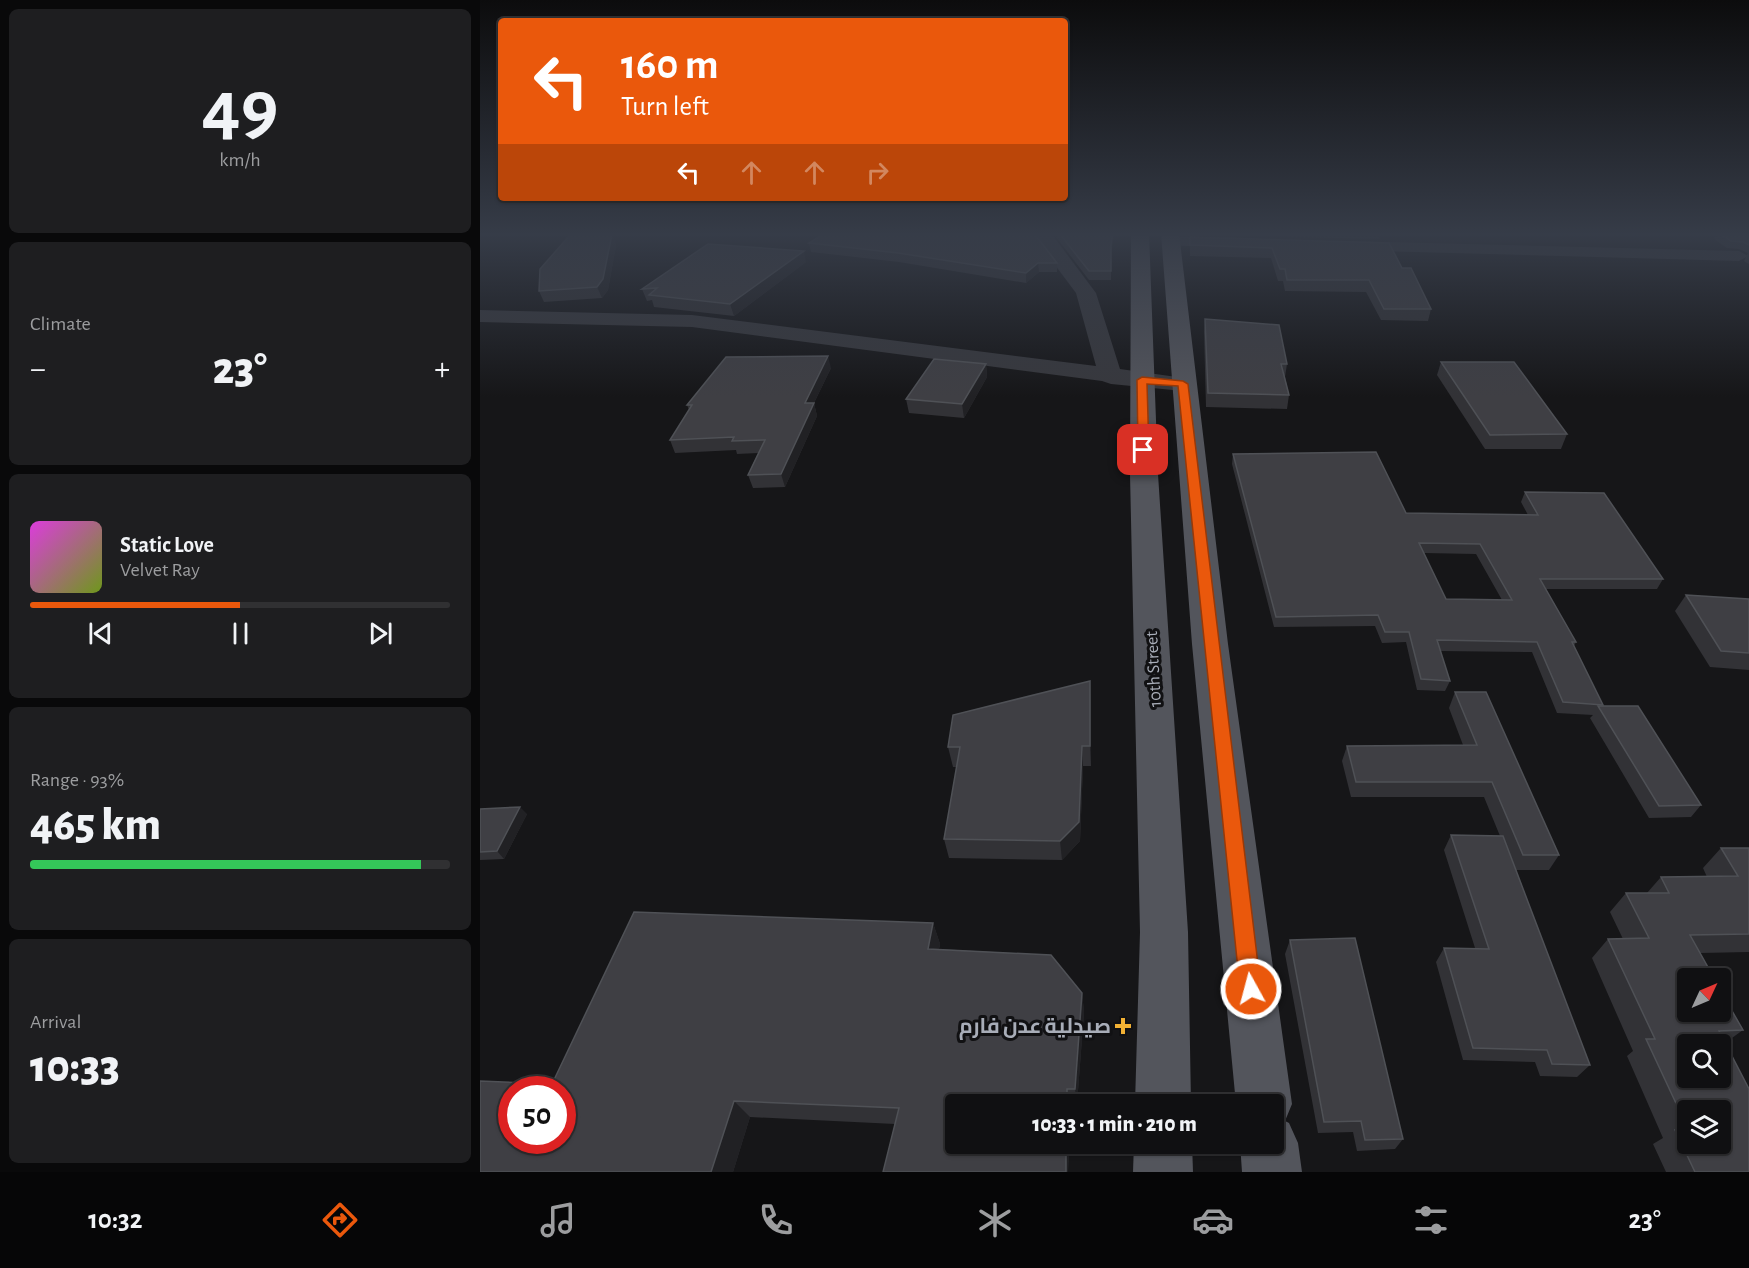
<!DOCTYPE html>
<html lang="en">
<head>
<meta charset="utf-8">
<style>
	body { margin:0; font-family:"Alegreya Sans",Cairo,sans-serif; background:#1e1e20; color:#f1f3f6; height:100vh; display:flex; flex-direction:column; font-size:22px; white-space:nowrap }
	* { box-sizing:border-box; margin:0 }
	p { font-size:20px; color:#9c9d9f }
	.icon { flex:none; width:33px; height:33px; fill:none; stroke:currentColor; stroke-width:2; stroke-linecap:round; stroke-linejoin:round }
	.map { position:relative; flex:1; overflow:hidden }
	.panel { display:flex; flex-direction:column; gap:9px; padding:9px; background:#09090a; width:480px }
	.panel>* { flex:none }
	.top-card { position:absolute; left:18px; top:18px; width:570px; height:183px; border-radius:6px; box-shadow:0 2px 4px #0004,0 0 0 2px #303032; background:#ea580c; color:#fff; overflow:hidden }
	.needle { width:39px; rotate:46deg }
	.buttons { position:absolute; left:1197px; top:968px; display:grid; gap:12px }
	.buttons a { display:grid; place-items:center; width:54px; height:54px; border-radius:6px; background:#101012; box-shadow:0 2px 4px #0004,0 0 0 2px #303032; font-size:30px }
	.speed { position:absolute; left:18px; top:1076px; display:flex; gap:12px; font-size:30px; font-weight:700; text-align:center }
	.speed>* { display:grid; place-content:center; width:78px; height:78px; border-radius:50%; background:#101012; box-shadow:0 2px 4px #0004,0 0 0 2px #303032; line-height:1 }
	.speed .limit { border:9px solid #d22; background:#fff; color:#111 }
	.pin { position:absolute; display:grid; place-items:center; width:51px; height:51px; color:#fff; margin:-26px; border-radius:12px; box-shadow:0 3px 9px #0006 }
	.me { position:absolute; width:66px; margin:-33px; rotate:353deg; stroke-linejoin:round; filter:drop-shadow(0 0 4px #0008) }
	.turn { display:flex; align-items:center; gap:21px; height:126px; padding:0 24px; font-size:27px }
	.turn .icon { width:78px; height:78px; stroke-width:2.5 }
	.turn b { display:block; font-size:42px; line-height:51px }
	.lanes { display:flex; align-items:center; height:57px; padding:0 24px; background:#0003; justify-content:center; gap:30px; direction:ltr }
	.lanes .off { opacity:.35 }
	.big { font-size:45px; font-weight:800; line-height:1.1 }
	.panel .card { flex:1; display:flex; flex-direction:column; justify-content:center; gap:9px; min-width:0; padding:0 21px; border-radius:9px; background:#1e1e20 }
	.panel .dial { align-items:center; gap:0 }
	.dial b { font-size:78px; line-height:1 }
	.song { display:flex; align-items:center; gap:18px }
	.cover { width:72px; height:72px; border-radius:9px; background:linear-gradient(135deg,hsl(300 70% 55%),hsl(80 70% 35%)) }
	.played { height:6px; border-radius:3px; background:linear-gradient(90deg,#ea580c 50%,#303032 50%) }
	.keys { display:flex; justify-content:space-around; direction:ltr }
	.heat { display:flex; justify-content:space-between; align-items:center; font-size:33px; direction:ltr }
	.charge { height:9px; border-radius:4px; background:linear-gradient(90deg,#34c759 93%,#303032 0) }
	.trip { position:absolute; left:465px; top:1094px; width:339px; height:60px; border-radius:6px; background:#101012; box-shadow:0 2px 4px #0004,0 0 0 2px #303032; font-weight:800; line-height:60px; text-align:center }
	.menu { display:flex; height:96px; justify-content:space-around; align-items:center; background:#060607; color:#9c9d9f }
	.menu .icon { width:42px; height:42px }
	.menu .active { color:#ea580c }
	.menu b { font-size:27px; color:#f1f3f6 }
	main { display:flex; flex:1; min-height:0 }
	.map>svg:first-child { display:block }
	.lines { fill:none; stroke-linecap:round; stroke-linejoin:round }
	.minor { fill:#37383d; fill-rule:evenodd }
	.major { fill:#53555c; fill-rule:evenodd }
	.wall { fill:#323236; fill-rule:evenodd }
	.shaded-wall { fill:#212124 }
	.building { fill:#3f3f44; stroke:#4f5156; stroke-width:1.5; fill-rule:evenodd }
	.route { fill:#ea580c; stroke:#983908; stroke-width:1.5 }
	.poi-dot { fill:#f2b134; stroke:#111113; stroke-width:2 }
	.labels { text-anchor:middle; stroke-width:6; stroke-linejoin:round; paint-order:stroke }
	.street-label { font-size:18px; fill:#a8adb8; stroke:#111113 }
	.near-poi-label { font-size:21px; font-weight:bold; fill:#a8adb8; stroke:#111113; text-anchor:end }
</style>
</head>
<body>
<main>
<section class="panel">
<div class="card dial"><b>49</b><p>km/h</p></div>
<div class="card"><p>Climate</p>
<div class="heat"><a>−</a><b class="big">23°</b><a>+</a></div>
</div>
<div class="card">
<div class="song"><i class="cover"></i><div><b>Static Love</b><p>Velvet Ray</p></div></div>
<div class="played"></div>
<div class="keys"><svg class="icon" aria-label="previous" viewBox="0 0 24 24"><path d="M18 5L8 12l10 7zM5 5v14"/></svg><svg class="icon" aria-label="pause" viewBox="0 0 24 24"><path d="M8 5v14M16 5v14"/></svg><svg class="icon" aria-label="next" viewBox="0 0 24 24"><path d="M6 5l10 7-10 7zM19 5v14"/></svg></div>
</div>
<div class="card"><p>Range · 93%</p><b class="big">465 km</b><div class="charge"></div></div>
<div class="card"><p>Arrival</p><b class="big">10:33</b></div>
</section>
<div class="map">
<svg width="1269" height="1172" viewBox="0 0 1269 1172">
	<rect width="100%" height="100%" fill="#161618"/>
	<g class="lines">
		<!-- minor -->
		<g class="minor">
			<polygon points="551,233 570,233 574,237 616,293 640,369 711,379 715,384 711,389 703,391 631,384 622,381 212,327 0,322 0,310 212,315 616,366 596,293"/>
			<polygon points="691,236 756,238 765,243 756,248 685,245 682,241"/>
			<polygon points="867,241 1259,251 1268,256 1259,261 861,250 858,246 861,242"/>
		</g>
		<!-- major -->
		<g class="major">
			<polygon points="651,233 669,233 678,474 708,932 711,1104 655,1104 660,932 650,474"/>
			<polygon points="681,233 699,233 748,644 812,1104 805,1121 809,1123 818,1143 822,1172 762,1172 760,1143 794,1143 794,1104 756,1104 712,644"/>
			<polygon points="654,1143 712,1143 713,1172 653,1172"/>
		</g>
	</g>
	<!-- wall -->
	<g class="wall">
		<polygon points="573,233 634,233 631,254 631,280 609,280"/>
		<polygon points="706,233 901,233 899,239 706,234"/>
		<polygon points="1237,233 1269,233 1269,264 1264,261 1268,253 1259,249 1247,248 1234,239"/>
		<polygon points="132,234 136,245 128,290 122,298 64,302 59,291"/>
		<polygon points="710,237 909,243 922,268 951,309 948,321 901,320 886,292 805,291 803,281 798,281 791,258 710,256"/>
		<polygon points="329,243 577,263 577,272 559,272 546,283 419,262 331,252"/>
		<polygon points="326,262 254,316 174,307 172,300 167,301 162,289"/>
		<polygon points="725,319 807,364 805,377 809,395 807,409 726,407 724,332"/>
		<polygon points="961,362 1087,434 1081,449 1005,449 957,375"/>
		<polygon points="506,364 507,377 484,418 429,413 426,399"/>
		<polygon points="351,368 334,403 337,416 305,487 273,488 268,475 278,453 257,454 256,450 195,453 190,440 209,410 207,405"/>
		<path d="M 753,454 L 926,513 L 1048,515 L 1041,502 L 1045,492 L 1183,579 L 1177,589 L 1066,589 L 1096,642 L 1094,646 L 1123,705 L 1122,706 L 1221,805 L 1211,817 L 1169,818 L 1110,718 L 1113,715 L 1077,713 L 1052,652 L 960,651 L 970,681 L 965,691 L 937,690 L 926,642 L 902,643 L 895,626 L 794,627 L 752,464 ZM 944,553 L 996,554 L 1022,600 L 966,599 Z"/>
		<polygon points="1206,595 1269,599 1269,670 1230,667 1195,611"/>
		<polygon points="975,692 1079,855 1069,870 1036,870 1110,1065 1097,1077 1060,1076 1055,1062 983,1060 956,962 964,948 995,948 964,850 971,835 1020,836 1004,797 871,797 862,761 867,746 983,745 969,708"/>
		<polygon points="611,702 611,766 603,766 600,841 582,860 469,858 464,839 477,767 473,767 468,747"/>
		<polygon points="0,809 47,814 24,859 0,860"/>
		<polygon points="1241,848 1269,848 1269,952 1220,953 1263,1030 1245,1043 1269,1172 1186,1172 1173,1144 1183,1138 1147,1056 1153,1051 1112,958 1128,939 1143,939 1130,912 1146,893 1167,893 1181,877 1227,877 1223,868"/>
		<path d="M 154,912 L 453,923 L 460,944 L 459,949 L 571,955 L 602,993 L 604,1012 L 597,1104 L 476,1104 L 476,1143 L 589,1143 L 588,1172 L 403,1172 L 415,1124 L 270,1117 L 253,1172 L 0,1172 L 0,1081 L 72,1084 ZM 32,1089 L 82,1089 L 82,1140 L 32,1140 Z"/>
		<polygon points="810,940 923,1139 915,1149 877,1151 873,1132 838,1133 805,954"/>
	</g>
	<!-- shaded-wall -->
	<g class="shaded-wall">
		<polygon points="633,233 634,233 631,254 631,245"/>
		<polygon points="132,234 136,245 128,290 122,298 117,287"/>
		<polygon points="324,251 326,262 254,316 250,304"/>
		<polygon points="558,263 559,272 546,283 546,273"/>
		<polygon points="348,356 351,368 334,403 337,416 305,487 301,474 325,403"/>
		<polygon points="506,364 507,377 484,418 482,404"/>
		<polygon points="610,681 611,702 611,766 610,746"/>
		<polygon points="602,746 603,766 600,841 582,860 580,841"/>
		<polygon points="40,807 47,814 24,859 17,851"/>
		<polygon points="453,923 460,944 455,969 448,949"/>
		<polygon points="602,993 604,1012 597,1104 595,1089"/>
		<polygon points="254,1101 270,1117 253,1172 231,1172"/>
		<polygon points="586,1143 589,1143 588,1172 586,1172"/>
	</g>
	<!-- building -->
	<g class="building">
		<polygon points="345,233 554,233 577,263 558,263 546,273 418,253 329,243"/>
		<polygon points="579,233 633,233 631,245 631,271 609,271"/>
		<polygon points="1239,233 1269,233 1269,245 1263,242 1251,241"/>
		<polygon points="132,234 123,279 117,287 59,291 60,269 90,235"/>
		<polygon points="710,237 909,243 922,268 931,268 951,309 904,309 889,280 807,280 805,269 800,269 792,248 710,245"/>
		<polygon points="228,244 324,251 250,304 169,295 177,288 162,289"/>
		<polygon points="725,319 799,325 807,364 801,364 809,395 728,393"/>
		<polygon points="348,356 325,403 334,403 301,474 268,475 285,440 252,441 254,437 190,440 212,405 207,405 246,357"/>
		<polygon points="454,359 506,364 482,404 426,399"/>
		<polygon points="961,362 1034,362 1087,434 1010,435"/>
		<path d="M 896,452 L 926,513 L 1058,515 L 1045,492 L 1124,493 L 1183,579 L 1060,579 L 1096,642 L 1092,642 L 1123,705 L 1083,702 L 1057,642 L 957,640 L 970,681 L 941,679 L 929,632 L 905,632 L 898,615 L 796,617 L 753,454 ZM 939,543 L 1000,544 L 1032,600 L 966,599 Z"/>
		<polygon points="1206,595 1269,599 1269,653 1241,651"/>
		<polygon points="610,681 610,746 602,746 599,822 580,841 464,839 480,747 468,747 473,715"/>
		<polygon points="975,692 1006,692 1079,855 1043,855 1012,782 876,782 867,746 997,745"/>
		<polygon points="1118,706 1158,706 1221,805 1179,806"/>
		<polygon points="40,807 17,851 0,852 0,809"/>
		<polygon points="971,835 1023,836 1110,1065 1072,1064 1067,1050 993,1048 964,948 1009,949"/>
		<path d="M 1241,848 L 1269,848 L 1269,934 L 1210,935 L 1234,978 L 1208,978 L 1208,1011 L 1240,1011 L 1240,990 L 1263,1030 L 1239,1031 L 1269,1089 L 1269,1172 L 1215,1172 L 1195,1130 L 1208,1129 L 1208,1143 L 1240,1143 L 1240,1110 L 1208,1110 L 1208,1129 L 1166,1039 L 1175,1039 L 1128,939 L 1169,938 L 1146,893 L 1189,893 L 1181,877 L 1258,876 ZM 1208,1044 L 1240,1044 L 1240,1077 L 1208,1077 Z"/>
		<path d="M 154,912 L 453,923 L 448,949 L 571,955 L 602,993 L 595,1089 L 587,1089 L 587,1104 L 476,1104 L 476,1143 L 586,1143 L 586,1172 L 403,1172 L 419,1108 L 254,1101 L 231,1172 L 0,1172 L 0,1081 L 72,1084 ZM 32,1089 L 82,1089 L 82,1140 L 32,1140 Z"/>
		<polygon points="875,938 923,1139 885,1140 881,1121 844,1122 810,940"/>
	</g>
	<!-- sky -->
	<linearGradient id="sky" x2="0" y2="1"><stop stop-color="#0c0c0d"/><stop offset="0.59" stop-color="#363c48"/><stop offset="1" stop-color="#363c48" stop-opacity="0"/></linearGradient>
	<rect width="1269" height="397" fill="url(#sky)"/>
	<!-- route -->
	<polygon class="route" points="662,377 703,381 708,384 781,989 778,996 771,999 763,996 760,989 698,386 667,384 669,450 663,454 658,450 657,380"/>
	<!-- markers -->
	<path class="poi-dot" d="M640 1017h6v6h6v6h-6v6h-6v-6h-6v-6h6z"/>
	<g class="labels">
		<!-- street labels -->
		<g class="street-label">
			<text transform="translate(673 669) rotate(-93)" y="6">10th Street</text>
		</g>
		<!-- near-poi labels -->
		<g class="near-poi-label">
			<text x="631" y="1033">صيدلية عدن فارم</text>
		</g>
	</g>
</svg>
<div class="buttons">
<a><svg class="needle" viewBox="-14 -14 28 28"><path d="M0-13l5 13h-10z" fill="#e53935"/><path d="M0 13l5-13h-10z" fill="#9c9d9f"/></svg></a>
<a><svg class="icon" aria-label="search" viewBox="0 0 24 24"><circle cx="10" cy="10" r="6"/><path d="M15 15l6 6"/></svg></a>
<a><svg class="icon" aria-label="layers" viewBox="0 0 24 24"><path d="M12 4l9 5-9 5-9-5zM3 14l9 5 9-5"/></svg></a>
</div>
<div class="speed"><div class="limit">50</div></div>
<div class="pin" style="left:663px;top:450px;background:#d93025"><svg class="icon" aria-label="arrive" viewBox="0 0 24 24"><path d="M6 21V4h12l-3 4 3 4H6"/></svg></div>
<svg class="me" style="left:771px;top:989px" viewBox="-20 -20 40 40"><circle r="17" fill="#ea580c" stroke="#fff" stroke-width="3"/><path d="M0-11L8 9 0 5-8 9z" fill="#fff"/></svg>
<div class="trip">10:33 · 1 min · 210 m</div>
<div class="top-card">
<div class="turn"><svg class="icon" aria-label="left" viewBox="0 0 24 24"><path d="M17 20v-9H6M10 6l-5 5 5 5"/></svg><div><b>160 m</b>Turn left</div></div>
<div class="lanes"><svg class="icon" aria-label="left" viewBox="0 0 24 24"><path d="M17 20v-9H6M10 6l-5 5 5 5"/></svg><svg class="icon off" aria-label="ahead" viewBox="0 0 24 24"><path d="M12 20V5M6 11l6-6 6 6"/></svg><svg class="icon off" aria-label="ahead" viewBox="0 0 24 24"><path d="M12 20V5M6 11l6-6 6 6"/></svg><svg class="icon off" aria-label="right" viewBox="0 0 24 24"><path d="M7 20v-9h11M14 6l5 5-5 5"/></svg></div>
</div>
</div>
</main>
<nav class="menu">
<b>10:32</b>
<svg class="icon active" aria-label="directions" viewBox="0 0 24 24"><path d="M12 3l9 9-9 9-9-9zM9 14v-3h6M13 9l2 2-2 2"/></svg>
<svg class="icon" aria-label="music" viewBox="0 0 24 24"><path d="M9 18V5l10-2v13"/><circle cx="6" cy="18" r="3"/><circle cx="16" cy="16" r="3"/></svg>
<svg class="icon" aria-label="phone" viewBox="0 0 24 24"><path d="M5 4h4l2 5-3 2q2 4 5 5l2-3 5 2v4C11 20 4 13 5 4z"/></svg>
<svg class="icon" aria-label="climate" viewBox="0 0 24 24"><path d="M12 3v18M4 7l16 10M4 17L20 7"/></svg>
<svg class="icon" aria-label="car" viewBox="0 0 24 24"><path d="M5 17H2v-5l4-1 3-4h7l3 4 3 1v5h-3M9 17h6M6 11h13"/><circle cx="7" cy="17" r="2"/><circle cx="17" cy="17" r="2"/></svg>
<svg class="icon" aria-label="filters" viewBox="0 0 24 24"><path d="M4 7h16M4 17h16"/><circle cx="9" cy="7" r="2"/><circle cx="15" cy="17" r="2"/></svg>
<b>23°</b>
</nav>
</body>
</html>
